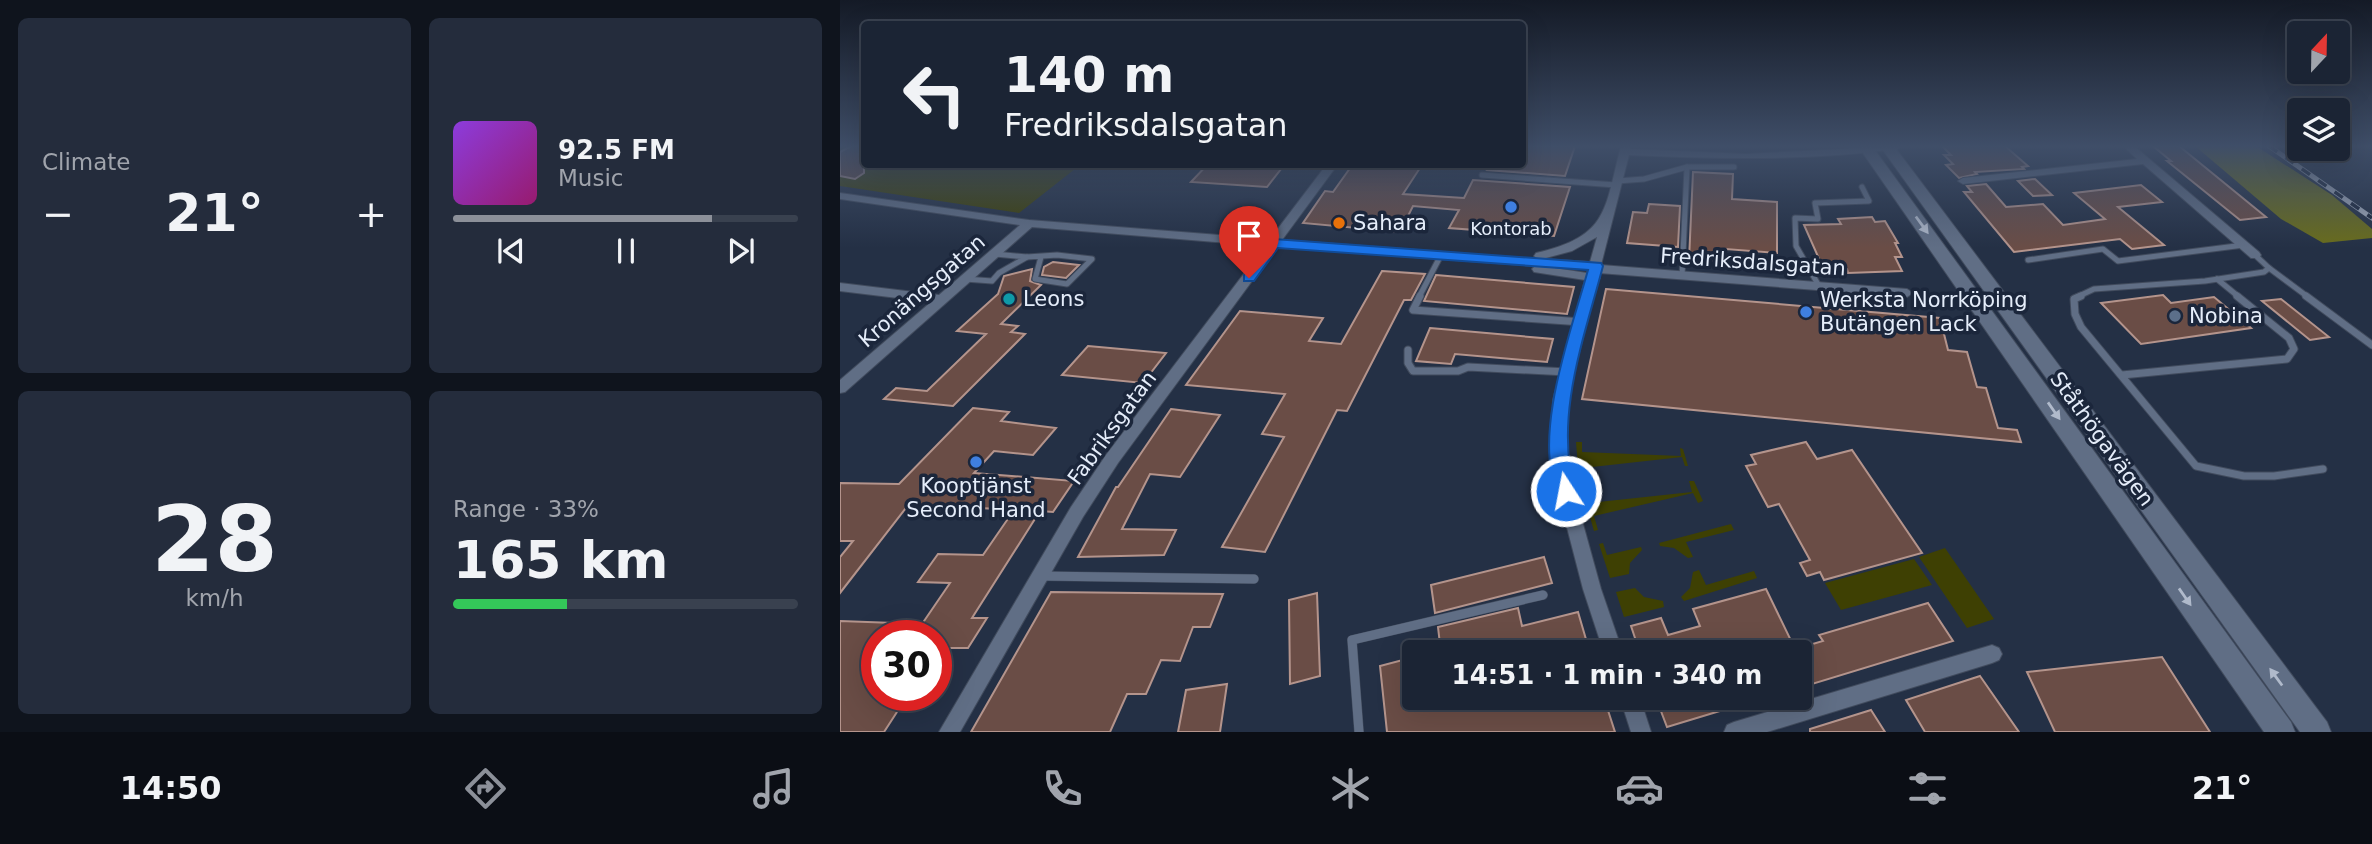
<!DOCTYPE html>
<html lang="en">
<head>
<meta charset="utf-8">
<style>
	body { margin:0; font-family:"DejaVu Sans",sans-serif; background:#242c3c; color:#f1f3f6; height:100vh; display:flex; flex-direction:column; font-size:26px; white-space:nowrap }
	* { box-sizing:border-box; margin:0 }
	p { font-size:23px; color:#a0a4ac }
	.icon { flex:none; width:38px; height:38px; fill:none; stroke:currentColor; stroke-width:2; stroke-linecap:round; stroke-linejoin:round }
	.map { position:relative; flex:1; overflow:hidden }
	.side { display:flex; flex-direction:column; gap:18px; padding:18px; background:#0f141d; width:840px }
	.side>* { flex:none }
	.banner { position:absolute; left:21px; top:21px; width:665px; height:147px; border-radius:7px; box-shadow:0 7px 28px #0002,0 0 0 2px #39414f; background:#1b2434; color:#f1f3f6; overflow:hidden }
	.needle { width:46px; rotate:22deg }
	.buttons { position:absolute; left:1447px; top:21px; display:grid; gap:14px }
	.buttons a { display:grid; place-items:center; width:63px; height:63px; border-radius:7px; background:#1b2434; box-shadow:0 7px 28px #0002,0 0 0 2px #39414f; font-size:35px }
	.speed { position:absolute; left:21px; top:620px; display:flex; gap:14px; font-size:35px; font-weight:700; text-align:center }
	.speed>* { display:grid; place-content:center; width:91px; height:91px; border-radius:50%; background:#1b2434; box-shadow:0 7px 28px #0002,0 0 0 2px #39414f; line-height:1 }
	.speed .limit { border:10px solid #d22; background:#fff; color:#111 }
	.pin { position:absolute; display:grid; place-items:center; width:60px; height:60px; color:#fff; margin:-72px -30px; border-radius:50% 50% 50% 0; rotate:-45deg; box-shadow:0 0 7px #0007 }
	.pin .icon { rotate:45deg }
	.me { position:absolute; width:77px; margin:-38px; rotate:349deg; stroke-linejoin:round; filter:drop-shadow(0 0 5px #0008) }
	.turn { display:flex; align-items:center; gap:24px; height:147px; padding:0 28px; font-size:32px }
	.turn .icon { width:91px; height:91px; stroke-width:2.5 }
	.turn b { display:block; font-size:49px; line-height:60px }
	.big { font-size:52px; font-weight:700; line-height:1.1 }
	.side .card { flex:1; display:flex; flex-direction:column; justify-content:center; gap:10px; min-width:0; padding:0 24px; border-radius:10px; background:#242c3c }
	.side .dial { align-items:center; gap:0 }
	.dial b { font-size:91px; line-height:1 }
	.song { display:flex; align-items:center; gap:21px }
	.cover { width:84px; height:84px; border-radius:10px; background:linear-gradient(135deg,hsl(270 70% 55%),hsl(320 70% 35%)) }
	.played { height:7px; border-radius:4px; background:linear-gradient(90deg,#8c9099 75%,#39414f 75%) }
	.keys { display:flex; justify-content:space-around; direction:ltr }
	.heat { display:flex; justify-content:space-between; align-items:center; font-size:38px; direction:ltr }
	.charge { height:10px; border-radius:5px; background:linear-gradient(90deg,#34c759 33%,#39414f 0) }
	.side .tiles { flex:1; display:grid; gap:18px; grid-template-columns:repeat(2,1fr) }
	.trip { position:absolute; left:562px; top:640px; width:410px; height:70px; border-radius:7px; background:#1b2434; box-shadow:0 7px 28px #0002,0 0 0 2px #39414f; font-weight:700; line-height:70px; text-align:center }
	.dock { display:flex; height:112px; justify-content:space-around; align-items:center; background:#0b0e15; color:#a0a4ac }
	.dock .icon { width:49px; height:49px }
	.dock .on { color:#8c9099 }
	.dock b { font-size:32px; color:#f1f3f6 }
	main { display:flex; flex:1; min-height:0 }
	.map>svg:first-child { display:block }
	.green { fill:#3e4003 }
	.forest { fill:#696c1c }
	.building { fill:#6a4d46; stroke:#b4948c; stroke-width:2 }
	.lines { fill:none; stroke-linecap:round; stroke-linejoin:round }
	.lane-far2-casing { stroke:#414b5d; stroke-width:7 }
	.lane-far1-casing { stroke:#414b5d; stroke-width:9 }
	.lane-casing { stroke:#414b5d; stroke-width:10 }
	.street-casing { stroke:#414b5d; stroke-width:2 }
	.secondary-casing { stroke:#414b5d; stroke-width:2 }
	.lane-far2 { stroke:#606e85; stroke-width:5 }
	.lane-far1 { stroke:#606e85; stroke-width:7 }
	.lane { stroke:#606e85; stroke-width:9 }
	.street { fill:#606e85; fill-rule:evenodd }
	.secondary { fill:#606e85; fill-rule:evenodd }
	.rail-casing { stroke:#a6afbf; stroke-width:5 }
	.rail { stroke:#1b263b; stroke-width:3.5; stroke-dasharray:10; stroke-linecap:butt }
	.oneway { fill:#b0bacb }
	.route { fill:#1a73e8; stroke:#114b97; stroke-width:2 }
	.shop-dot { fill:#3f7fe0; stroke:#1b263b; stroke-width:2.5 }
	.food-dot { fill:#e8710a; stroke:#1b263b; stroke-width:2.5 }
	.culture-dot { fill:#0f9aa8; stroke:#1b263b; stroke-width:2.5 }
	.service-dot { fill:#5c6f8a; stroke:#1b263b; stroke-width:2.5 }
	.labels { text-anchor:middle; stroke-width:7; stroke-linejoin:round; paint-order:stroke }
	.far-poi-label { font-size:18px; fill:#e5edfa; stroke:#1b263b }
	.poi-label { font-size:21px; fill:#e5edfa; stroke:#1b263b; text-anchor:start }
	.street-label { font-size:21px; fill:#e5edfa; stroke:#1b263b }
</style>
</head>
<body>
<main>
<section class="side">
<div class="tiles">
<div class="card"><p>Climate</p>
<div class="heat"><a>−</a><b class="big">21°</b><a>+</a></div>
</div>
<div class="card">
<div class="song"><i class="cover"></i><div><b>92.5 FM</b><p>Music</p></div></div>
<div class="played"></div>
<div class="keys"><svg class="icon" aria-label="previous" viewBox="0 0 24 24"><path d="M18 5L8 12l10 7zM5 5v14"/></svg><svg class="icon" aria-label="pause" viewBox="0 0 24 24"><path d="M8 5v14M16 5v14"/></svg><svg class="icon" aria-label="next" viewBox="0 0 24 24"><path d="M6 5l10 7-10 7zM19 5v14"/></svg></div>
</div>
<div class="card dial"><b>28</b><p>km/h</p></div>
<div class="card"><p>Range · 33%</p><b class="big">165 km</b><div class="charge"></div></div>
</div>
</section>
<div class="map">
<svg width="1532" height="732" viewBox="0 0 1532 732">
	<rect width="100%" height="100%" fill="#243045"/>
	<!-- green -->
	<g class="green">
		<polygon points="0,146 24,146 24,164 240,165 179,213 0,186"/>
		<polygon points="736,442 742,442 742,452 841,456 840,448 843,449 848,466 845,466 842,457 743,468 749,503 852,492 849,481 854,481 863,501 858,503 853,493 754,516 758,530 754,531 739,479"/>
		<polygon points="891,524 894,530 846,542 853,557 848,558 834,548 820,546 819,543"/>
		<polygon points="763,543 767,555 801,547 802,550 790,563 789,574 770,578 759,544"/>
		<polygon points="1105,548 1154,619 1127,628 1079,557"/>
		<polygon points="1074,559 1092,585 1001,610 985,583"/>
		<polygon points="859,570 866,585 914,571 917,578 844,601 841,597 850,588 853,572"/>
		<polygon points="795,588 804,597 823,601 824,607 784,617 776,592"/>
	</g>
	<!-- forest -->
	<polygon class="forest" points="1355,146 1416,146 1492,195 1532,229 1532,238 1483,243 1441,219"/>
	<!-- building -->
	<g class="building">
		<polygon points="11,146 24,146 24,173 15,179 0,176 0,152"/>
		<polygon points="682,146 735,146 725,176 647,170 650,164 682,164"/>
		<polygon points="1102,146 1165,146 1188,166 1182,167 1184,169 1135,172 1137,174 1119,178 1106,165 1113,164 1104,155 1111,155"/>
		<polygon points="1313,146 1339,146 1426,217 1400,220 1327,161 1331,161"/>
		<polygon points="368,164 445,164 427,187 351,182"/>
		<polygon points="513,164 580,168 563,194 624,198 633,180 730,187 714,236 609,228 619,210 573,206 560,232 463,223 485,191 493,192"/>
		<polygon points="853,172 893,174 892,199 937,202 937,253 886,249 886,252 882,251 881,262 849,260"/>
		<polygon points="1195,179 1212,195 1193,196 1178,181"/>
		<polygon points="1146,184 1166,207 1203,204 1223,225 1265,219 1234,193 1301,185 1322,202 1278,207 1324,245 1292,249 1280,239 1174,252 1124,192 1132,192 1127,186"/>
		<polygon points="809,204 840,206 838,247 787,243 793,212 807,213"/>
		<polygon points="1032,217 1035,222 1045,221 1058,243 1055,243 1062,257 1055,257 1062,271 1008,273 1007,269 984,270 964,225 1001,224 998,219"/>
		<polygon points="213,262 239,265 226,278 202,275 204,267"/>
		<polygon points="192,269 190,281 201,285 161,324 178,326 171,332 185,334 113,406 44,399 56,388 87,391 146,334 117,331 158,294 164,276"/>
		<polygon points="542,271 585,274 571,300 564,300 507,411 497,410 425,552 382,547 444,437 422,434 445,394 346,385 400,311 483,318 469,341 501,344"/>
		<polygon points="596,275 734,287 727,314 584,301"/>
		<polygon points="766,289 1100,318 1108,350 1127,352 1137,387 1146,388 1158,428 1177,430 1181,442 742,399"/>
		<polygon points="1323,295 1331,303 1374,297 1411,328 1301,344 1261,303"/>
		<polygon points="1441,299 1489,337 1470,340 1422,301"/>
		<polygon points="590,328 713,339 707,362 615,354 611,364 576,361"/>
		<polygon points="248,346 326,353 303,383 222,375"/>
		<polygon points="133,408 169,412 161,421 216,428 193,455 154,451 134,473 234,481 213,512 200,511 132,618 147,618 128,648 96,648 96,635 37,635 37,695 68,695 44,732 0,732 0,621 82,624 110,583 78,582 98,554 143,555 174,510 69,504 0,593 0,557 13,541 0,541 0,483 59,484"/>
		<polygon points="331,409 380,415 340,477 310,474 282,529 336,530 324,555 238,557 276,487 278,487"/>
		<polygon points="966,442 977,459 1012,450 1082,553 984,580 980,572 967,576 960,563 970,560 939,504 928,507 906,466 916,464 911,455"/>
		<polygon points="704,557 712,583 595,613 591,585"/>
		<polygon points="926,589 957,653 800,653 791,626 821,618 828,635 860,626 853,609"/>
		<polygon points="211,592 383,594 370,627 353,627 340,661 321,660 306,694 287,694 270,732 131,732"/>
		<polygon points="477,593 480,676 450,684 449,600"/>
		<polygon points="1088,603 1113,641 959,688 959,648 983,641 979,635"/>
		<polygon points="678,608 682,626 738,612 750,653 601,653 598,627"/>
		<polygon points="574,657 574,698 764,698 775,732 547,732 540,666"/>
		<polygon points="1322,657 1370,732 1215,732 1187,672"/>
		<polygon points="1140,676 1179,732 1085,732 1066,700"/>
		<polygon points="387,684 380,732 338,732 346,690"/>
		<polygon points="816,698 913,698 913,701 827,727"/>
		<polygon points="1031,710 1045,732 970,732 970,729"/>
	</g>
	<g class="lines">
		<!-- lane-far2 casing -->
		<g class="lane-far2-casing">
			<g id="lane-far2">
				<polyline points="642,175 776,185"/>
				<polyline points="777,181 804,179 847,167"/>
				<polyline points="187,257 217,255 252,259 227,284 195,279 201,257"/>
				<polyline points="1188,260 1263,249 1278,261 1404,245"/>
				<polyline points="1429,268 1468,297"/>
				<polyline points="842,276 847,167 894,167"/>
				<polyline points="125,279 152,281 159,273 187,257 155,254"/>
				<polyline points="1377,279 1399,297"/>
				<polyline points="979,286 956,246 955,218 978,219 975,203 1029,201 1022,187"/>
				<polyline points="579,297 600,257"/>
				<polyline points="1237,297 1254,289 1365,281 1424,272 1429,268 1415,255"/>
			</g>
		</g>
		<!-- lane-far1 casing -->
		<g class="lane-far1-casing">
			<g id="lane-far1">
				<polyline points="580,296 573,310 742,322"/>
				<polyline points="1241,296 1234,299 1235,314 1241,327 1356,466 1404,476 1434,476 1483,469"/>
				<polyline points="1466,296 1532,345"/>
				<polyline points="568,350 568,363 573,371 618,371 628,367 727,372"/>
				<polyline points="1282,375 1447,359 1454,349 1449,338 1397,296"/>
			</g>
		</g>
		<!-- lane casing -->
		<g class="lane-casing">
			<g id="lane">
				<polyline points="200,576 414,579"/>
				<polyline points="519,732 512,640 703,595"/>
			</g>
		</g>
		<!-- street casing -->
		<g class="street-casing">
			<g id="street">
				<path d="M 781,146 L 791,146 L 790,149 L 906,154 L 1062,146 L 1057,149 C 966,161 880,159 789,155 L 761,265 L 1067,289 L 1073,293 L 1067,297 L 759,273 L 760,278 L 757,281 L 727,400 L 727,466 L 761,589 L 783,653 L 764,653 L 743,589 L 711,466 L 713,400 L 745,280 L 694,272 L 692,269 L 695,266 L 437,247 L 278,463 L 243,517 L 120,732 L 99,732 L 231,507 L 266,455 L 425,246 L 192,227 L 5,392 L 0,393 L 0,380 L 91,302 L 0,291 L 0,283 L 99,295 L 180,225 L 0,199 L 0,193 L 189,220 L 430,239 L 487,164 L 498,164 L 442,240 L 698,259 L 694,256 L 696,253 C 769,236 764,211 781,146 ZM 757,237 L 750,262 L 702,259 L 732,251 ZM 708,267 L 748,269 L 747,273 Z"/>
				<polygon points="1283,146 1294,146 1419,252 1421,255 1419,258 1411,258 1303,164 1123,184 1118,181 1123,178 1297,159"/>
				<polygon points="1152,645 1159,648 1162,654 1159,660 1152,663 927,732 884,732 887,725 894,722"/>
				<polygon points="780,698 800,698 811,732 791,732"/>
			</g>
		</g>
		<!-- secondary casing -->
		<g class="secondary-casing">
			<g id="secondary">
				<polygon points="1018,146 1032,146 1451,722 1455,732 1424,732"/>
				<polygon points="1040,146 1054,146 1487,722 1491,732 1460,732"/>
			</g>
		</g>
		<!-- lane-far2 -->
		<use href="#lane-far2" class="lane-far2"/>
		<!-- lane-far1 -->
		<use href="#lane-far1" class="lane-far1"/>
		<!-- lane -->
		<use href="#lane" class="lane"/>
		<!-- street -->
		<use href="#street" class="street"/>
		<!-- secondary -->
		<use href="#secondary" class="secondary"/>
		<!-- rail casing -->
		<g class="rail-casing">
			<polyline id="rail" points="1429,146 1532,218"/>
		</g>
		<!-- rail -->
		<use href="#rail" class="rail"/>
	</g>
	<!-- one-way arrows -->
	<defs><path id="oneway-solid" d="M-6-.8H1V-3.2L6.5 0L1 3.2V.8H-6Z" transform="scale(1.75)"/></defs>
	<g class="oneway">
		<use href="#oneway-solid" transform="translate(1082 225) rotate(54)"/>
		<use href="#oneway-solid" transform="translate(1214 411) rotate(55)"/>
		<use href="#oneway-solid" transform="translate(1345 597) rotate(55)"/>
		<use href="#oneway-solid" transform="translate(1436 677) rotate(-126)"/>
	</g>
	<!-- sky -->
	<linearGradient id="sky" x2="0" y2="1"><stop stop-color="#141a26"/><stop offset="0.59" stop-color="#3f4e68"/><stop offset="1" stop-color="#3f4e68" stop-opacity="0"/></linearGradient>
	<rect width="1532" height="248" fill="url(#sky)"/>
	<!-- route -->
	<path class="route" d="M 434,239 L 761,263 L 763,266 C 744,339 714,416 735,491 L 732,496 L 726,498 L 719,496 C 690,439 732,328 748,270 L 438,248 L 414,281 L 404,281 L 404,275 L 429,241 Z"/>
	<!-- markers -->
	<g class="shop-dot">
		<circle cx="671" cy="207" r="7"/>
		<circle cx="966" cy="312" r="7"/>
		<circle cx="136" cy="462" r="7"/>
	</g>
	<circle class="food-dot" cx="499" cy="223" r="7"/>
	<circle class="culture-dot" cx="169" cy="299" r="7"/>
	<circle class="service-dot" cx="1335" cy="316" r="7"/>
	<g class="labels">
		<!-- far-poi labels -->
		<g class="far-poi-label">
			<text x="671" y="235">Kontorab</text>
		</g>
		<!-- poi labels -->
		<g class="poi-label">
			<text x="513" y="230">Sahara</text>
			<text x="183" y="306">Leons</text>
			<text x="980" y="307">Werksta Norrköping<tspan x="980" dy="24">Butängen Lack</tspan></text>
			<text x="1349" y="323">Nobina</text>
			<text x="136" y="493" text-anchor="middle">Kooptjänst<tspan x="136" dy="24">Second Hand</tspan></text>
		</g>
		<!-- street labels -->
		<g class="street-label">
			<text transform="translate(913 262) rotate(4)" y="7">Fredriksdalsgatan</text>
			<text transform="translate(82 291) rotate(-41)" y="7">Kronängsgatan</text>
			<text transform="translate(272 428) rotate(-54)" y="7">Fabriksgatan</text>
			<text transform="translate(1262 439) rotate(54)" y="7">Ståthögavägen</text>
		</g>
	</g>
</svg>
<div class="buttons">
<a><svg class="needle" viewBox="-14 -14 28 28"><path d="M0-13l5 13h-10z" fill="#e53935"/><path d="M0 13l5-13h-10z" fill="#a0a4ac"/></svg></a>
<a><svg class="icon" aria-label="layers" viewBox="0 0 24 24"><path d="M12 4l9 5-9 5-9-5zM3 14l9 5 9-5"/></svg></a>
</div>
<div class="speed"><div class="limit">30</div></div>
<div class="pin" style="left:409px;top:278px;background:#d93025"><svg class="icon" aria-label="arrive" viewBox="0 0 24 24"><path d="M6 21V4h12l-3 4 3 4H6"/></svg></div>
<svg class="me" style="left:726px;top:491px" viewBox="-20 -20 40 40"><circle r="17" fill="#1a73e8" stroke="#fff" stroke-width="3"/><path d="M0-11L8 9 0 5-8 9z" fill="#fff"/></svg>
<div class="trip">14:51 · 1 min · 340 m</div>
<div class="banner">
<div class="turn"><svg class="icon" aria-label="left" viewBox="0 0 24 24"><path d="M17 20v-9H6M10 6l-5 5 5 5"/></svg><div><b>140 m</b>Fredriksdalsgatan</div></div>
</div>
</div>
</main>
<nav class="dock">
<b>14:50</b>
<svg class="icon on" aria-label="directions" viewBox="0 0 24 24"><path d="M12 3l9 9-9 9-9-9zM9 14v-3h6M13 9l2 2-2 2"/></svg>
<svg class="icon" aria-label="music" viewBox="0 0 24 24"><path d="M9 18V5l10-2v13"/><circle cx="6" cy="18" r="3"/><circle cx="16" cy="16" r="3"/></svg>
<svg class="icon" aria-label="phone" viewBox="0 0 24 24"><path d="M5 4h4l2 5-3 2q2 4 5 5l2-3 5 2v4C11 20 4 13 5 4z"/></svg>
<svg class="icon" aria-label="climate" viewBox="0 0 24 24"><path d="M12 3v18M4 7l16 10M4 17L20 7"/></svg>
<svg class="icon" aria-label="car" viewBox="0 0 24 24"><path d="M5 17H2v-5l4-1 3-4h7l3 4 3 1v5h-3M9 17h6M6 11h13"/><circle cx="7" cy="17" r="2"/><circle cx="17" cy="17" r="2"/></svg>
<svg class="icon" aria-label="filters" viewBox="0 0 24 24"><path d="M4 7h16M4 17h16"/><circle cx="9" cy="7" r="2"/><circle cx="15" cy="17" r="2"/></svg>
<b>21°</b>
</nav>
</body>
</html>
